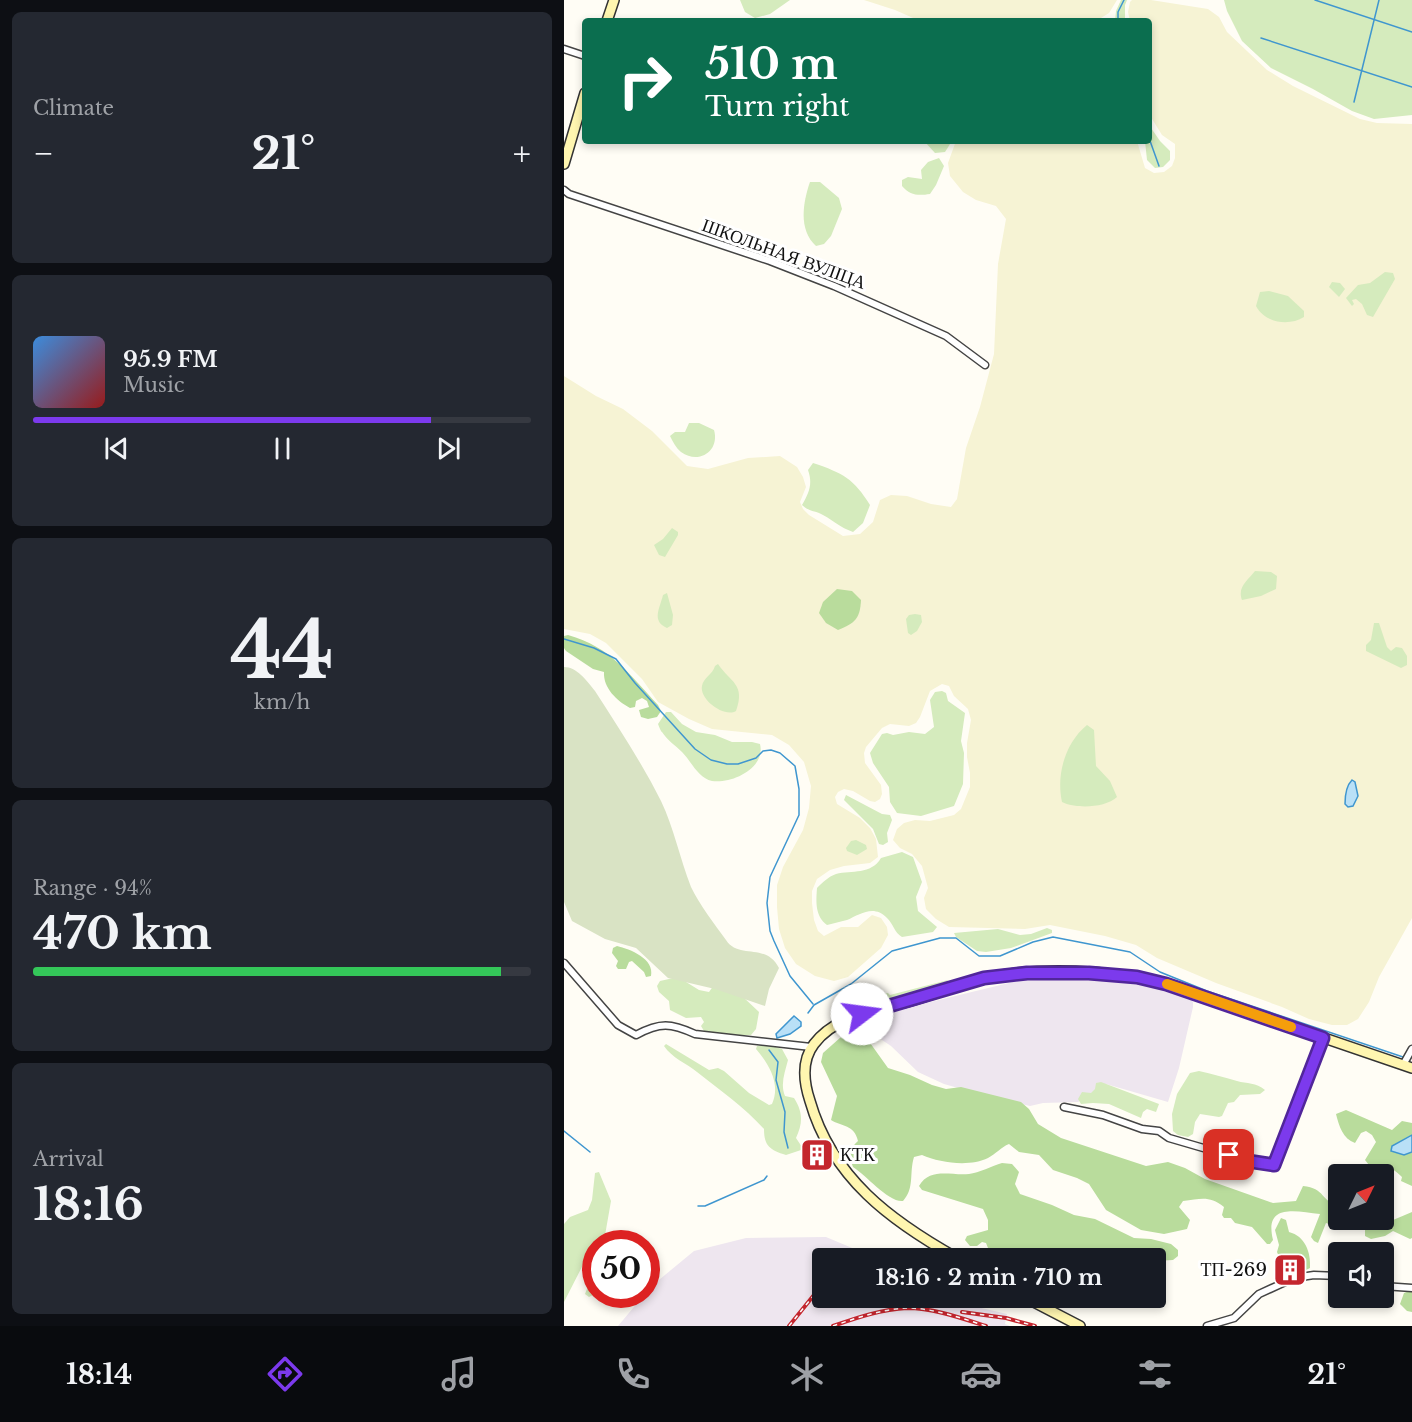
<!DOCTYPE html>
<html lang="en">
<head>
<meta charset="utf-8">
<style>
	body { margin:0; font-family:"Libre Baskerville",serif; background:#242831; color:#f1f3f6; height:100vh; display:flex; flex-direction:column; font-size:22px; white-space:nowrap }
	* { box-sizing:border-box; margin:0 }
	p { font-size:20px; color:#9ea1a6 }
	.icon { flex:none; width:33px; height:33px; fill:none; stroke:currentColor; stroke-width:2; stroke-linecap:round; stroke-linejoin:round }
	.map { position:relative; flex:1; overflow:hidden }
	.drawer { display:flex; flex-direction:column; gap:12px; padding:12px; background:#0d0f14; width:564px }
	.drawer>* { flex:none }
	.top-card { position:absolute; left:18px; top:18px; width:570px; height:126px; border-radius:6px; box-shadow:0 3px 9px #0003; background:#0b6e4f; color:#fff; overflow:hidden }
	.needle { width:39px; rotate:47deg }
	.tools { position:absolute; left:764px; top:1164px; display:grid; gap:12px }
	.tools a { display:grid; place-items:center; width:66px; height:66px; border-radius:6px; background:#171b24; box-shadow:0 3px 9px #0003; font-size:30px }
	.speed { position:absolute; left:18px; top:1230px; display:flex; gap:12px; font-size:30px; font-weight:700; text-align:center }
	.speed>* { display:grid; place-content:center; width:78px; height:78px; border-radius:50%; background:#171b24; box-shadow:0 3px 9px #0003; line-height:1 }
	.speed .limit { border:9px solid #d22; background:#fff; color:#111 }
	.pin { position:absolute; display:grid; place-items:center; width:51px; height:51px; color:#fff; margin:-26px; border-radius:12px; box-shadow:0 3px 9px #0006 }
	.me { position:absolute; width:66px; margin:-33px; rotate:75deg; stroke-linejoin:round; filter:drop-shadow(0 0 4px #0008) }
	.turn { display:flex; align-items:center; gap:21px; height:126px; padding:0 24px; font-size:27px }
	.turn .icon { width:78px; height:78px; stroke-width:2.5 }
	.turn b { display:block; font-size:42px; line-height:51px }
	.big { font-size:45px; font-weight:700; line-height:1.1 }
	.drawer .card { flex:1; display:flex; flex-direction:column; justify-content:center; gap:9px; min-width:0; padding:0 21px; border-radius:9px; background:#242831 }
	.drawer .dial { align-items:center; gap:0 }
	.dial b { font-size:78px; line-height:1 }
	.song { display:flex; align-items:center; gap:18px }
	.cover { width:72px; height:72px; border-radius:9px; background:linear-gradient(135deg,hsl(210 70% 55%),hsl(0 70% 35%)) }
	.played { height:6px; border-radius:3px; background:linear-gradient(90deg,#7c3aed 80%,#363941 80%) }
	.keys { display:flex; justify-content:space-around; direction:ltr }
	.heat { display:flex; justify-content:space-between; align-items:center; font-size:33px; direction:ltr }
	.charge { height:9px; border-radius:4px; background:linear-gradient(90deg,#34c759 94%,#363941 0) }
	.trip { position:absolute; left:248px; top:1248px; width:354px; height:60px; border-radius:6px; background:#171b24; box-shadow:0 3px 9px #0003; font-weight:700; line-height:60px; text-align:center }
	.menu { display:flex; height:96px; justify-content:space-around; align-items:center; background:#090b0e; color:#9ea1a6 }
	.menu .icon { width:42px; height:42px }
	.menu .current { color:#7c3aed }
	.menu b { font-size:27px; color:#f1f3f6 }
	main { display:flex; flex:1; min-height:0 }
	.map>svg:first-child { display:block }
	.industrial { fill:#eee6ef }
	.farmland { fill:#f6f3d4 }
	.green { fill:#d5ebbd }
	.forest { fill:#b9dc9c }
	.cemetery { fill:#d9e3c4 }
	.water { fill:#b9e0f7; stroke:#3f96cf; stroke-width:1.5 }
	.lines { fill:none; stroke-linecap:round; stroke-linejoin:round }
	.stream { stroke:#3f96cf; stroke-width:1.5 }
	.street-casing { stroke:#444; stroke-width:9 }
	.secondary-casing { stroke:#333; stroke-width:12 }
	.street { stroke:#fff; stroke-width:6 }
	.secondary { stroke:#fff6b0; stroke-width:9 }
	.rail-casing { stroke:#c4262e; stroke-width:4 }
	.rail { stroke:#fff; stroke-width:1.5; stroke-dasharray:4.5; stroke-linecap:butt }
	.route-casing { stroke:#51269a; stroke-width:15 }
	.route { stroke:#7c3aed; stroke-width:10 }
	.slow { stroke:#f59e0b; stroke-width:10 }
	.labels { text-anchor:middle; stroke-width:6; stroke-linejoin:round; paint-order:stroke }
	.street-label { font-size:18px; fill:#111; stroke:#fff }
	.poi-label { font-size:18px; fill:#111; stroke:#fff; text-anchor:start }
</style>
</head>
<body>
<main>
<section class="drawer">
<div class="card"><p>Climate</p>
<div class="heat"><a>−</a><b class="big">21°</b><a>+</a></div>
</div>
<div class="card">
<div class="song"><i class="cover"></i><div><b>95.9 FM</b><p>Music</p></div></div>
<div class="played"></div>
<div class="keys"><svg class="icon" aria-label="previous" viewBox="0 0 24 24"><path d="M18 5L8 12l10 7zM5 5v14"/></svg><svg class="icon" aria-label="pause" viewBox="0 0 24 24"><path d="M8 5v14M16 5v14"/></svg><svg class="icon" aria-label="next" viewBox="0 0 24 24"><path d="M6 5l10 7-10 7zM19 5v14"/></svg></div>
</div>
<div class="card dial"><b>44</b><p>km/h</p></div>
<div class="card"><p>Range · 94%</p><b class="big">470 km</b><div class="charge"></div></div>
<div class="card"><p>Arrival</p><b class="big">18:16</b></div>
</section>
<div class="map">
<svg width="848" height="1326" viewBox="0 0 848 1326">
	<rect width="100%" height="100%" fill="#fffdf5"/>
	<!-- industrial -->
	<g class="industrial">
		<polygon points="514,977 552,980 592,987 625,997 629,1002 629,1007 615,1068 604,1102 542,1084 514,1102 479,1103 466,1106 426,1097 380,1084 354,1072 327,1046 300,1028 302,1021 342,1008 461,979"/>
		<polygon points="262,1237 312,1258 258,1258 258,1298 375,1298 443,1314 441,1324 446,1326 54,1326 80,1295 82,1294 84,1289 130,1251 182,1238"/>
	</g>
	<!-- farmland -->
	<g class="farmland">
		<polygon points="300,0 553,0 545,13 532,21 356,21 331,10"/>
		<polygon points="568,0 587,0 644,9 655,17 663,32 703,70 729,86 796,119 813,123 848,124 848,918 815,977 805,1002 794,1019 783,1025 768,1025 745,1019 718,1007 652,983 593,958 572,945 541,936 486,925 461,929 385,927 372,919 362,909 360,898 364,888 358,866 348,854 336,848 329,840 333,829 340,823 351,820 366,821 390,815 397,809 406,787 406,773 403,757 403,743 407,720 404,709 390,696 385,686 378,684 366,691 356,717 352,723 345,726 326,724 318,728 302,747 300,753 301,763 317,785 318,794 316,799 311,802 306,801 289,791 280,789 274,792 271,797 273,804 296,818 306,828 312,839 314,857 306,863 280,866 266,870 253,879 248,891 248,903 250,920 254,931 260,936 277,927 294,927 308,915 317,918 323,927 324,935 317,948 284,977 270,981 251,976 232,964 221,948 215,929 213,907 213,885 219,867 239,830 245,808 247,786 240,762 225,745 208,735 148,729 125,719 94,702 78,679 42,643 26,634 0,629 0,376 32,396 59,409 88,431 123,466 144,469 184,458 216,456 233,467 239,477 242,487 236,502 239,509 245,515 279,536 296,534 309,522 316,500 327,495 343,496 367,504 387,507 393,499 402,448 416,407 430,354 434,264 442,219 432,206 412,200 399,192 386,176 384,163 392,141 573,141 581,168 590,173 600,172 608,166 611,158 611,144 598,135 585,114 585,21 566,21 564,12 566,2"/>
	</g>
	<!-- green -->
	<g class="green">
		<polygon points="176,0 226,0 206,14 191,18 181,12"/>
		<polygon points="557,0 563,0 561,5 561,21 551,21 552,11"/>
		<polygon points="660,0 848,0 848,115 810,119 788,111 749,89 707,68 678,41 663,11"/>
		<polygon points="585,125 596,141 606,151 606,160 599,167 591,168 583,160 581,141 585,141"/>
		<polygon points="360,141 388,141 381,152 371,153"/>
		<path d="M 375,158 L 380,166 L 372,185 L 366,194 C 353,196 346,195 338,186 L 338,180 L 344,177 L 358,179 L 357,170 L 364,162 Z"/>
		<path d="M 246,182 L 256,182 L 275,198 L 278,209 L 267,236 L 260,244 L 252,246 C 234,230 239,202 246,182 Z"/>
		<polygon points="821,272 829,273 831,279 809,317 803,315 798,304 792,299 788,300 790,304 788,306 782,298 794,285 806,283"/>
		<polygon points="768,282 776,283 781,289 775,297 765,287"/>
		<path d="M 705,291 L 724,296 L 740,311 L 740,317 C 724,327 700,322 692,306 L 696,292 Z"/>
		<path d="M 125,423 L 135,423 L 150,430 C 156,451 135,465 117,452 C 112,448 109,442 106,436 L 111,432 L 121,432 Z"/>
		<path d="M 249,463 C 279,473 290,479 306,505 L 299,523 L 289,532 C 275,527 272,522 259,515 C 251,510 247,513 238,505 C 245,493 249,484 244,470 Z"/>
		<polygon points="108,528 114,532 114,535 101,557 95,555 90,545 99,539"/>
		<path d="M 691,571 L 707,572 L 713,576 L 712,589 L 697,596 L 678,600 C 673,587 684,580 691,571 Z"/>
		<path d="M 103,593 L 109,615 L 108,625 L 103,628 C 87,621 96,608 99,595 Z"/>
		<polygon points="351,614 357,615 358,622 353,631 347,635 344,633 342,619 345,615"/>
		<polygon points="810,623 815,623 823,647 827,651 832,647 838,648 843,656 843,665 837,668 802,651 802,645 807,640"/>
		<path d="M 154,664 C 166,682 182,684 172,711 C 160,718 135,699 138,686 C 139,678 149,674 151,666 Z"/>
		<polygon points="378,691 382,693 384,701 401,713 397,741 400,753 399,784 390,806 357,816 333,813 326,802 325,787 309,763 306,753 318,734 323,733 329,735 345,732 361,734 370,727 366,700 371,692"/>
		<path d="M 102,712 L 107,712 L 118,724 L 132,732 L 151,735 L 168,742 L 188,742 L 196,744 C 202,768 168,784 148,781 C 134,778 127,761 118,752 C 111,745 103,740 98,732 C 97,732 94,724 94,724 Z"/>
		<path d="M 523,725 L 530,730 L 532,766 L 546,781 L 553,797 C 541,808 512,809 498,802 C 492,775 501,743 523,725 Z"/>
		<polygon points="282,795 318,814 326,815 328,820 323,833 324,842 319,845 315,844 309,829 280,800"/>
		<polygon points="292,840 302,845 303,849 293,855 283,851 282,848 287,841"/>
		<path d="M 338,852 L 349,857 L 358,882 L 352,897 L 354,911 L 373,927 L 369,932 L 338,937 C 330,932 330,925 323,918 C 310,904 296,914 283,920 C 276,922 270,923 263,925 C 251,916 252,902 253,888 C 259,882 264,877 272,874 C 288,870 307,875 317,858 Z"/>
		<polygon points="483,928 488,930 488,933 447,948 422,952 413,951 392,937 390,933 434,929 456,935 467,934"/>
		<polygon points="114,977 135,990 145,992 150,985 178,996 195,1012 192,1029 187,1035 160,1035 140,1031 137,1026 140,1022 137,1017 122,1018 106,1010 105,1001 95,992 93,986 96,981"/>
		<polygon points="384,980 381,985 325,1000 322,1000 319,994 324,993 326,995"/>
		<path d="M 102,1044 L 145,1070 L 154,1068 L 160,1071 L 185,1093 L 205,1105 L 208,1104 C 217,1084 205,1064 192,1049 L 193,1046 L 202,1044 L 218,1049 L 224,1060 C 221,1072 216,1084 221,1096 L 230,1098 C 239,1112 239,1123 232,1138 L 238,1147 L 237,1150 L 222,1155 C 206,1150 200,1146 200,1129 C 180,1107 156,1090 133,1072 C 122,1063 108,1058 100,1046 Z"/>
		<path d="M 635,1071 C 648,1074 660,1077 673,1081 C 683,1084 692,1082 701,1090 L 696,1094 L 676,1095 L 670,1102 L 664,1103 L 658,1116 L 655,1117 L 636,1114 L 631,1122 L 629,1134 L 624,1137 L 614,1135 L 609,1131 L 608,1114 L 613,1094 L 626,1073 Z"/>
		<polygon points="537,1082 595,1104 592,1112 583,1109 579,1112 577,1118 545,1104 529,1103 517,1104 514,1099 518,1092 527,1093 531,1089 532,1083"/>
		<polygon points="35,1172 47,1201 40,1241 39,1243 32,1244 31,1256 23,1257 0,1302 0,1224 6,1217 24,1210 28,1200 31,1173"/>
		<polygon points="31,1269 31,1294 25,1297 21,1294"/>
	</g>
	<!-- forest -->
	<g class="forest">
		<path d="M 273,589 L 288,591 L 297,600 C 296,619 291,623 274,630 L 262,623 L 255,613 L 259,602 Z"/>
		<path d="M 4,635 C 47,647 65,674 94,705 L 97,711 L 93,717 L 84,719 L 77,717 L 75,710 L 85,707 L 83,701 L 78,698 L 72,701 L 71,707 L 66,708 C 53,701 39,688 40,672 L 29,669 L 2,651 L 0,648 L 0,636 Z"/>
		<path d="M 53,946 C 66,949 91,959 87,976 L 82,977 L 80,972 L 68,961 L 65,962 L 62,969 L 54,969 L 52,966 L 54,961 L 48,953 L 49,948 Z"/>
		<path d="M 289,1031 L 299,1033 L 324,1068 L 346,1075 L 368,1085 L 382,1089 L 397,1087 L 457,1102 L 465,1109 L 474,1124 L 497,1138 L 582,1166 L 604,1162 L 621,1168 L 641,1179 L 709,1203 L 732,1201 L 739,1186 C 761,1188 757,1201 774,1206 L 774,1220 L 783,1220 L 771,1226 L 762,1223 L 754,1243 L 750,1241 L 747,1237 L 756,1214 C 731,1211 700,1203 709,1240 L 706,1244 L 703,1244 L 688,1227 L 671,1223 L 667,1218 L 660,1218 L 658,1215 L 660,1207 C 645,1195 637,1199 619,1201 L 615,1207 L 626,1220 L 623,1229 L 600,1234 L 577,1230 L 542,1210 L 525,1184 L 513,1178 L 489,1170 L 475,1155 L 455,1152 L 445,1144 C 437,1147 432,1154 424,1158 C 406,1167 376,1163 358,1155 L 350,1157 C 345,1173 351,1188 339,1201 C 325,1203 302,1175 289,1167 C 285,1156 285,1149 294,1141 C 290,1124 278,1127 267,1120 L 273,1096 L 257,1062 L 259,1053 L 277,1037 Z"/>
		<path d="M 782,1110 L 828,1130 L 838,1121 L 848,1123 L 848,1135 L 841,1139 L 827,1151 L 840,1155 L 848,1152 L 848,1186 L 837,1181 L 838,1177 C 828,1167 821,1164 809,1170 L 801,1160 L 812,1142 L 808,1135 L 802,1131 L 797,1133 L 791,1143 C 779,1139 775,1126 772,1114 Z"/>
		<path d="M 438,1163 L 448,1164 L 455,1172 L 451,1184 L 456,1194 L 488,1205 L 510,1215 L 531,1219 L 570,1238 L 587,1239 L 607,1244 L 614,1250 L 614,1256 L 609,1260 L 591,1261 L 591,1258 L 524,1258 L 519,1256 L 514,1258 L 502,1258 L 503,1251 L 499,1248 L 486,1258 L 428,1258 L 422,1243 L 418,1242 L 413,1246 L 406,1246 L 401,1240 L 403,1236 L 424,1230 L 424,1220 L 419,1209 L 358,1190 L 355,1186 C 366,1167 387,1176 405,1174 C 415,1173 428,1166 438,1163 Z"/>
		<polygon points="848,1212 848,1238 846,1239 829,1231 821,1236 807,1239 801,1236 801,1225 796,1220 817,1220 822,1223"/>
		<path d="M 717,1218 L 722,1220 L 725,1232 C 741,1236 747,1252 746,1268 L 742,1270 L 734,1263 L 716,1259 L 713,1252 L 715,1245 L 711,1230 Z"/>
		<polygon points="848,1290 848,1312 843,1311 836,1304 840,1293"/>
	</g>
	<!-- cemetery -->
	<path class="cemetery" d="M 0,667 C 13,667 23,681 31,691 C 54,727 78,763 97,801 C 110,828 116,859 127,887 C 135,904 151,925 162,940 C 175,960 202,942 215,968 L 205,989 L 201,1006 L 151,989 L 104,978 L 72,948 L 41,939 L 8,921 L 0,902 Z"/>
	<!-- water -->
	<g class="water">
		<path d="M 788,780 L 791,782 L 794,796 L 789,806 L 784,807 L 781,804 C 781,797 782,786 788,780 Z"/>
		<polygon points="230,1016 237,1022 237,1026 226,1034 213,1038 212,1034"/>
		<polygon points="848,1135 848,1152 840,1155 827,1151 828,1146"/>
	</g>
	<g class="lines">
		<!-- stream -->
		<g class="stream">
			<polyline points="751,0 848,32"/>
			<polyline points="554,21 554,12 560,0"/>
			<polyline points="697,38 848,87"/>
			<polyline points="790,102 815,0"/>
			<polyline points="585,138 595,166"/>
			<polyline points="0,639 30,648 52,659 71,683 131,749 147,760 163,764 174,764 192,758 199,751 207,750 216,753 231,766 235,789 235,815 206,877 203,903 206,931 210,941 226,976 249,1004"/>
			<polyline points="244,1013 250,1005 287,984 328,951 376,938 392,938 415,956 436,956 469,942 489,937 566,952 596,972 643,991 839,1057"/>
			<polyline points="205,1050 214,1062 212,1080 221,1112 220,1132 224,1148"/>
			<polyline points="0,1131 26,1152"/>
			<polyline points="134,1206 141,1206 200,1180 203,1176"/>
		</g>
		<!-- street casing -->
		<g class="street-casing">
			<g id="street">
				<polyline points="0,49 21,56"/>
				<polyline points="0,190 5,194 206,261 270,286 382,336 421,365"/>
				<path d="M 0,963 L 54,1025 L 72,1035 C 96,1022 107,1023 131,1034 L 247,1047"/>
				<polyline points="839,1065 848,1049"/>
				<polyline points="500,1107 539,1115 578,1129 595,1131 605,1138 684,1161 710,1165 759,1038"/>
				<polyline points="819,1286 848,1288"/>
				<polyline points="643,1326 670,1318 695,1294 730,1278 750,1275 774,1276"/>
			</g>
		</g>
		<!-- secondary casing -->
		<g class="secondary-casing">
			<g id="secondary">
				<polyline points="43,21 50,0"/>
				<polyline points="0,164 21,93"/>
				<path d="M 393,1258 C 327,1221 268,1178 246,1101 C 240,1083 237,1061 250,1044 C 271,1016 311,1010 343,1002 C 369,995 395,984 421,978 C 479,966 545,970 602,984 L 848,1068"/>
				<polyline points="462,1298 516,1326"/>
			</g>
		</g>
		<!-- street -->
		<use href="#street" class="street"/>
		<!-- secondary -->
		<use href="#secondary" class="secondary"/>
		<!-- rail casing -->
		<g class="rail-casing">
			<g id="rail">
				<polyline points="398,1312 442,1318 471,1326"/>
				<polyline points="225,1326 254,1290"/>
				<path d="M 269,1326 C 292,1318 318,1309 343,1308 C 369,1308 397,1318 422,1326"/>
			</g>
		</g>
		<!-- rail -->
		<use href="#rail" class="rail"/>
	</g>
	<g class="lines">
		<!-- route casing -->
		<g class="route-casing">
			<polyline id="route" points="298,1014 420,978 463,973 525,973 573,977 602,984 759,1038 710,1165 684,1161 665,1155"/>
		</g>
		<!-- route -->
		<use href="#route" class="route"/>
		<!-- slow -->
		<polyline class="slow" points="603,984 727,1027"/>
	</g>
	<!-- icons -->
	<defs>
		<g id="building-square" transform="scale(1.725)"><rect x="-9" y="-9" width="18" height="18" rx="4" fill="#c4262e" stroke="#fff"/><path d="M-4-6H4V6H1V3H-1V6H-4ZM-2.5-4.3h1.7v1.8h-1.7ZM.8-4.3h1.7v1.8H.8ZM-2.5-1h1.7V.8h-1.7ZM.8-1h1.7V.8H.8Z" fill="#fff"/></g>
	</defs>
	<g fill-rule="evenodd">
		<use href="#building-square" x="253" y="1155"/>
		<use href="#building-square" x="726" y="1270"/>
	</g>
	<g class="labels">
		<!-- street labels -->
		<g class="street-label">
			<text transform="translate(220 254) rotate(20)" y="6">ШКОЛЬНАЯ ВУЛІЦА</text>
		</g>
		<!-- poi labels -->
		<g class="poi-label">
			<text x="276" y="1161">КТК</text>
			<text x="703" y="1276" text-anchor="end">ТП-269</text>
		</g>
	</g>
</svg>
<div class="tools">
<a><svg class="needle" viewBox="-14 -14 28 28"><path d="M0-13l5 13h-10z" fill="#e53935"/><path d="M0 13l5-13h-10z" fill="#9ea1a6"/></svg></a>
<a><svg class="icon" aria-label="sound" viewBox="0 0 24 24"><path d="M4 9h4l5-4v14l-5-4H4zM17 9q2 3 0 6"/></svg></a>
</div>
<div class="speed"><div class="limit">50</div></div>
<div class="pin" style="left:665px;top:1155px;background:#d93025"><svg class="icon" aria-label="arrive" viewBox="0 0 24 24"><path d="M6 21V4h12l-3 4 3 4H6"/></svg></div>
<svg class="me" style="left:298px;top:1014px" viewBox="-20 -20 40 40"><circle r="19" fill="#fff"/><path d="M0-13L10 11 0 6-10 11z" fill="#7c3aed"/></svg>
<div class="trip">18:16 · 2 min · 710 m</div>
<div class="top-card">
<div class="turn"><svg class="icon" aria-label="right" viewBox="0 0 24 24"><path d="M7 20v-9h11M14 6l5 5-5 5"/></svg><div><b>510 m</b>Turn right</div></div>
</div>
</div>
</main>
<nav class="menu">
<b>18:14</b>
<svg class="icon current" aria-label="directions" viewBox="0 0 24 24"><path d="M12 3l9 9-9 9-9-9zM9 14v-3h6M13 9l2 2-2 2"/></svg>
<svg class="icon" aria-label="music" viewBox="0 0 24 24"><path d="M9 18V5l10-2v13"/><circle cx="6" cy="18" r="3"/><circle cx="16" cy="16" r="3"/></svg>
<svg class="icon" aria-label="phone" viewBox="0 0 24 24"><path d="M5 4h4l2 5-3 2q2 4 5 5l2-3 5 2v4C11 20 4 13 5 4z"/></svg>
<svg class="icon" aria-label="climate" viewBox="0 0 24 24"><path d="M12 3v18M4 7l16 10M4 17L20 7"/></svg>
<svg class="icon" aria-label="car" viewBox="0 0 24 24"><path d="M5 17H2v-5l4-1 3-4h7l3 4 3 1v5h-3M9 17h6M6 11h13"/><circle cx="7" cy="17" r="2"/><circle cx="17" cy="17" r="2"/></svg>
<svg class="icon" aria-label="filters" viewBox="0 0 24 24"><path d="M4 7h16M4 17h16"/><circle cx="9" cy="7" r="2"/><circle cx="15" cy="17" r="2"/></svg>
<b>21°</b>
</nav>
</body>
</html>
